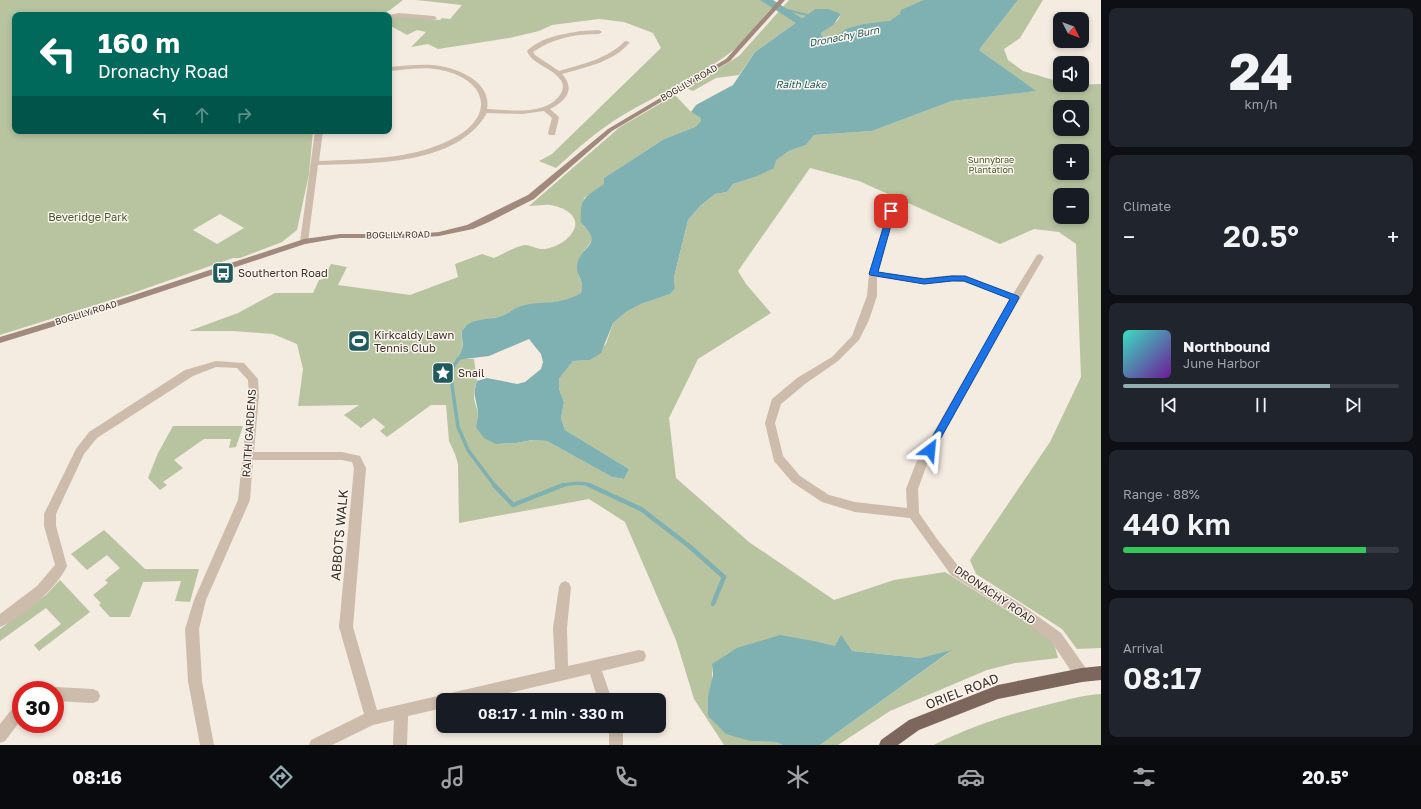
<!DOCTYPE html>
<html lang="en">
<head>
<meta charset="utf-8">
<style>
	body { margin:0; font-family:"Golos Text",sans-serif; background:#20242c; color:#f1f3f6; height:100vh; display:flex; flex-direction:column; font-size:15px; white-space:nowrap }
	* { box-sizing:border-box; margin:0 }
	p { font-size:13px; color:#9ea1a6 }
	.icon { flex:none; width:22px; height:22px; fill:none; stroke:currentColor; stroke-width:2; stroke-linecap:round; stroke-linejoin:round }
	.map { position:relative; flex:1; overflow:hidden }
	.panel { display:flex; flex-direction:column; gap:8px; padding:8px; background:#0d0f14; width:320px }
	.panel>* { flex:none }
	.top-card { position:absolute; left:12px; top:12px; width:380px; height:122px; border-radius:8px; box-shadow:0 2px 6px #0003; background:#00695c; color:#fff; overflow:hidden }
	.needle { width:26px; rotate:132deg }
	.controls { position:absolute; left:1053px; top:12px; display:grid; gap:8px }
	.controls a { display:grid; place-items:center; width:36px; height:36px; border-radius:8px; background:#171b24; box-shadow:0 2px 6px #0003; font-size:20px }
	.speed { position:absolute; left:12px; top:681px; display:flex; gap:8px; font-size:20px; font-weight:700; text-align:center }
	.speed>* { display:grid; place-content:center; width:52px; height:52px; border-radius:50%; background:#171b24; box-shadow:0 2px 6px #0003; line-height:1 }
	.speed .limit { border:6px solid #d22; background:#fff; color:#111 }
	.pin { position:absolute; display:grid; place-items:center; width:34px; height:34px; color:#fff; margin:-17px; border-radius:8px; box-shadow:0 2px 6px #0006 }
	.me { position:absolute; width:44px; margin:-22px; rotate:29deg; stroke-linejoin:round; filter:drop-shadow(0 0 3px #0008) }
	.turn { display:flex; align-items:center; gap:14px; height:84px; padding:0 20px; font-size:18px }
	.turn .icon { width:52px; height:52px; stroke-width:2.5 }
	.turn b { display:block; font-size:28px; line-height:34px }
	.lanes { display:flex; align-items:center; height:38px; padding:0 20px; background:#0003; justify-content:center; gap:20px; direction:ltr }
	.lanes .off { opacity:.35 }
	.big { font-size:30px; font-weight:600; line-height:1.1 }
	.panel .widget { flex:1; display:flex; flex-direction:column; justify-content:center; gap:6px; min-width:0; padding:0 14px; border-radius:8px; background:#20242c }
	.panel .dial { align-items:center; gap:0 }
	.dial b { font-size:52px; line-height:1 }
	.song { display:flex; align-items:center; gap:12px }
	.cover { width:48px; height:48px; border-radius:6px; background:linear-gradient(135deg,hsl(170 70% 55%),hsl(280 70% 35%)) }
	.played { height:4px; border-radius:2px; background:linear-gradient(90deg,#92aeb2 75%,#363941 75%) }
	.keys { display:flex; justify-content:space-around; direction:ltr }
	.heat { display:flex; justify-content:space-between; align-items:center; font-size:22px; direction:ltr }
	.charge { height:6px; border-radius:3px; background:linear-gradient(90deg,#34c759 88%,#363941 0) }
	.trip { position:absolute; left:436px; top:693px; width:230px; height:40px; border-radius:8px; background:#171b24; box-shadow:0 2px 6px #0003; font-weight:600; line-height:40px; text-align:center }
	.tabs { display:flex; height:64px; justify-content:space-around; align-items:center; background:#090b0e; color:#9ea1a6 }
	.tabs .icon { width:28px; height:28px }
	.tabs .current { color:#92aeb2 }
	.tabs b { font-size:18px; color:#f1f3f6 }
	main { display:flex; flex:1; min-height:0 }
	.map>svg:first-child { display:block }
	.green { fill:#b8c4a0; fill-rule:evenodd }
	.water { fill:#7fb0b2 }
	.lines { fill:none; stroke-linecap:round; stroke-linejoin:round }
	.stream-far2 { stroke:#7fb0b2; stroke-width:2 }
	.stream-far1 { stroke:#7fb0b2; stroke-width:3.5 }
	.stream { stroke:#7fb0b2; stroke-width:4.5 }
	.river { fill:#7fb0b2; fill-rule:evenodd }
	.street { fill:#cdbbac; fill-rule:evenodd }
	.secondary { fill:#a18a7d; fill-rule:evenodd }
	.primary { fill:#7d675c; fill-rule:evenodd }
	.route { fill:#1a73e8; stroke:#114b97 }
	.labels { text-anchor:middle; stroke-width:3; stroke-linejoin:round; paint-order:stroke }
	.far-street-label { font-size:9px; fill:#3b302b; stroke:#fbf5ee }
	.far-park-label { font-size:9px; fill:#4a5a2e; stroke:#fbf5ee }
	.far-water-label { font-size:10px; font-style:italic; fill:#1f5a5e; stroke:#fbf5ee }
	.park-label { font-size:11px; fill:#4a5a2e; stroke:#fbf5ee }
	.poi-label { font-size:11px; fill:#3b302b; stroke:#fbf5ee; text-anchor:start }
	.street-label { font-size:11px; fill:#3b302b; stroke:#fbf5ee }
	.near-street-label { font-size:13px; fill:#3b302b; stroke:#fbf5ee }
</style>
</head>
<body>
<main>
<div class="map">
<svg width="1101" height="745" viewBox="0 0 1101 745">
	<rect width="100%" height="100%" fill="#f4ebe1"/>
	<!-- green -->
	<g class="green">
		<path d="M 0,0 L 403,0 L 390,10 L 380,15 L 15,15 L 15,131 L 313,131 L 309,174 L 297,230 L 282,242 L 240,258 L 233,258 L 130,294 L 0,335 ZM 220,214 L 244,228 L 217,244 L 193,230 Z"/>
		<path d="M 416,0 L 763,0 L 774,6 C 760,19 750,37 735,49 C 701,76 660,93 623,115 C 598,130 577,149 556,168 L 539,161 L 552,154 L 661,48 L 653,33 L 624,22 L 599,19 L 552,25 L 539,31 L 509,38 L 438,49 L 428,44 L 411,47 L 426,32 L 417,30 L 407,35 L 389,25 L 389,19 L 398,16 L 440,20 L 442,18 L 450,19 L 462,5 Z"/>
		<path d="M 789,0 L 924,0 C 919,5 896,17 889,21 C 882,24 873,23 865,24 C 850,26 837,42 822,36 L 821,33 L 838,20 L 841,14 L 815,9 L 755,52 L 739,75 L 716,78 L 693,91 L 686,88 L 739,56 Z"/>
		<path d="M 1018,0 L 1043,0 L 1020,38 L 1004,49 L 1008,60 L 1023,71 L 1060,82 L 1060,85 L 1101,84 L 1101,648 L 1077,649 L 1062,629 L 976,574 L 970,560 L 1050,442 L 1081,377 L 1076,244 L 1059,232 L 1034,229 L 1000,244 L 859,181 L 810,168 L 738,271 L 746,284 L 771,313 L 698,359 L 669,418 L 676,478 L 749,542 L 834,600 L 894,580 L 945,572 L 1053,639 L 1058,658 L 1015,663 L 987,670 L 890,711 L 838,745 L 820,745 L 951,651 L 920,658 L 852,651 L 819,642 L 712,664 L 712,683 L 708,696 L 750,741 L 776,742 L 783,745 L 724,745 L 694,699 L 676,640 L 625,522 L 589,499 L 459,523 L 458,464 L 455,454 L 449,441 L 446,405 L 431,405 L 387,437 L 380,431 L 385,427 L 374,418 L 361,428 L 344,415 L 359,405 L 298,406 L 303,369 L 297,344 L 273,334 L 233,331 L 189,331 L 238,313 L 275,293 L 313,293 L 319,280 L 323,279 L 331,264 L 347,267 L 338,285 L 410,295 L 458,277 L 455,264 L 482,254 L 494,258 C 501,255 519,245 525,245 C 530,245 535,248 540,249 C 553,250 571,240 575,227 C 578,214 562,207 551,205 C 544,204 536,206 529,206 L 620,127 L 675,95 L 691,112 L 702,118 L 701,121 L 695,127 L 664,139 L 604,178 L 605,184 L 584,198 L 581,223 C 600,241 590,240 580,257 C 579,260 578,265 578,269 C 577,277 585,280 581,293 L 571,299 L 555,302 L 522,306 L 500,317 L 491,318 L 464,327 L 461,334 L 463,347 L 457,359 L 474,359 L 477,381 L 475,387 L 474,399 L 478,413 L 476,427 L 496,444 L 516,443 L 533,440 L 547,441 L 612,477 L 624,479 L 629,469 L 565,430 L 561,418 L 564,402 L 559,389 L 559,379 L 573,361 L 590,360 L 606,344 L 613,323 L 626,312 L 641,304 L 670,294 L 675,289 L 674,277 L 688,220 L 700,206 L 715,194 L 727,192 L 733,184 L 755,177 L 775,160 L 789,151 L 806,145 L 814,135 L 872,131 L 952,101 L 1035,91 L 979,50 ZM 1060,107 L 1082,107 L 1082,129 L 1060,129 ZM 1060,151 L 1082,151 L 1082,173 L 1060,173 ZM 1060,195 L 1082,195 L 1082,217 L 1060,217 Z"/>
		<polygon points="173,426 243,426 236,447 229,448 231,439 204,439 174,460 183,468 163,482 167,485 160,490 148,478 158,453"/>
		<polygon points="104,530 145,569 199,569 190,602 175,601 181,581 143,582 130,617 110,617 99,605 101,603 93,595 108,583 105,580 120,568 107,555 87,570 71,554"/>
		<polygon points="60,580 90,612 39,651 34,645 61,624 46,608 0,641 0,629 46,595"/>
		<path d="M 1101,694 L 1101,745 L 934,745 C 971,726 1010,714 1050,704 C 1067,700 1083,695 1101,694 Z"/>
	</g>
	<!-- water -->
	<g class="water">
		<path d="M 924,0 L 1018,0 L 979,50 L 1036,91 L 952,101 L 872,131 L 814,135 L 806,145 L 789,151 L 776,160 L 774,168 L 755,177 L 733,184 L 727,192 L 715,194 L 700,206 L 688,220 L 674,277 L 675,289 L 670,294 L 641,304 L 626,312 L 613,323 L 601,353 L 590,360 L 573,361 L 559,379 L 559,389 L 564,402 L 561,418 L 565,430 L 629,469 L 624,479 L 612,477 L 547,441 L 532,440 L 516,443 L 496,444 L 484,438 L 476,427 C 476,423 478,418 478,413 C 477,400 472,396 477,381 L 487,378 L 517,384 L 525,382 L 541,369 L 543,362 L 541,354 L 529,339 L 489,356 L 456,360 C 459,356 462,350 463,346 C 463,339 459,334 464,328 C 471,319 489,319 499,317 C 507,315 514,308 521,306 C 543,300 559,306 581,293 C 585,279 576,276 577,266 C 579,245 606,246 581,223 C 580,197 584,198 604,184 L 604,178 L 664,139 L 695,127 L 701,121 L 701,118 L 691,112 L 696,105 L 733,85 L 755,52 L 815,9 L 828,9 L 841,14 L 833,25 L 821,33 L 822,36 L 827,38 L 835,37 L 846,29 L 863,24 L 889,21 L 900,14 L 901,10 Z"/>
		<polygon points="780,635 819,642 835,646 841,635 852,651 920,658 952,650 820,745 783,745 776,742 750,741 726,734 708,716 708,696 713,675 712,664 737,648"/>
	</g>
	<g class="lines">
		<!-- stream-far2 -->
		<polyline class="stream-far2" points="779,8 807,15"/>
		<!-- stream-far1 -->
		<g class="stream-far1">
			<polyline points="459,358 453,367 451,378 458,427 468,450 495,486"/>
			<path d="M 561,486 C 569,483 583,482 592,486"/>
		</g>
		<!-- stream -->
		<g class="stream">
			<polyline points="494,485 513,505 563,485"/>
			<polyline points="589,485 641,509 689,546 724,577 713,604"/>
		</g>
		<!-- river -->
		<polygon class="river" points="760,0 773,0 806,21 804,23 796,23"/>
		<!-- street -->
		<g class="street">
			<polygon points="399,13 434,16 437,18 434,20 399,17 389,19 389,15"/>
			<path d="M 581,31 L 599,30 L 602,32 L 599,34 C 575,34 553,38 533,52 L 535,55 L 559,71 C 582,64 608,59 625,41 L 630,42 C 614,62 586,67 562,74 C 576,89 566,101 550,109 L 559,117 L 555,135 L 549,135 L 548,133 L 552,118 L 544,111 L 522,114 L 487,113 C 457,166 371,163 318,165 L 308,242 L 307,244 L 301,244 L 300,242 L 315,131 L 323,131 L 319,161 C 363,159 410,160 450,140 C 496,118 489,80 441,70 C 424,66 406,70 389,71 L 389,67 C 404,66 418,64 433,65 C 456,67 492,81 487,109 C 510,110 545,116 560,95 C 564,89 564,83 559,78 C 550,67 532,64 527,51 C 541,37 563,34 581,31 Z"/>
			<path d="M 888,209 L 891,209 L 895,211 L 878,272 L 924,278 L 952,275 L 965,276 L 1013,294 L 1037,255 L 1040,254 L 1044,257 L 1020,298 L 927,464 L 918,489 L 919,513 L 937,539 L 959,567 L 1022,605 L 1061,633 L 1087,670 L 1089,675 L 1087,680 L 1082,682 L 1077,680 L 1051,641 L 1012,613 L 951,575 L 910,518 L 855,512 L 822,502 L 792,482 L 774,461 L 765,423 L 772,399 L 797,378 L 832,357 L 852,336 L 867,296 L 869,274 ZM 877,277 L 924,284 L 952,281 L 964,282 L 1010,299 L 916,463 L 906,489 L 907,508 L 855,502 L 829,495 L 800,476 L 783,456 L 775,423 L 781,404 L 805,384 L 838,361 L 859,340 L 869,320 L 877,296 Z"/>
			<path d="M 216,361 L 244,363 L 258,379 L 259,395 L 254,452 L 342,452 L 360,456 L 366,468 L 353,627 L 377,710 L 555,669 L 553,628 L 559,587 L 561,583 L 565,581 L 569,583 L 571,587 L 567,628 L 568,666 L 639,650 L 644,651 L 646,656 L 644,661 L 602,671 L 612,700 L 598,700 L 590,674 L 479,700 L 443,700 L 443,708 L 408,716 L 407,745 L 393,745 L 394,720 L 373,725 L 332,745 L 309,745 L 311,740 L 364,714 L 339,627 L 354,468 L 352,462 L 342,460 L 253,460 L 250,500 L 206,600 L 199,629 L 202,681 L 214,745 L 200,745 L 188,681 L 185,629 L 194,600 L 238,500 L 249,395 L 248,380 L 237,368 L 216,367 L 193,376 L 97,438 L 84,454 L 56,514 L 56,526 L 67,566 C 57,588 23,618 0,627 L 0,614 L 37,586 L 55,565 L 44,526 L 44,514 L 76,449 L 89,432 L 185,370 Z"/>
			<polygon points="55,687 93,689 98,691 100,696 98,701 93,703 55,701 55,690 50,690"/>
			<polygon points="21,702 21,720 5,741 0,743 0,724 16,704"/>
			<polygon points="606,726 620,726 623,734 623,745 609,745 609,734"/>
		</g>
		<!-- secondary -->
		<polygon class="secondary" points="779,0 785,0 730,61 612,131 534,199 489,222 473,229 439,236 414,238 340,238 305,244 88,316 0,343 0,337 82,312 304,239 340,234 414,234 439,232 467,225 528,195 608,129 726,59"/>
		<!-- primary -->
		<polygon class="primary" points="1101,666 1101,680 1082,682 998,699 919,730 898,745 879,745 881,740 909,720 998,685 1082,668"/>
	</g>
	<!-- route -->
	<polygon class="route" points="889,209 891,209 895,211 878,272 924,279 952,276 965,276 1018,296 1019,298 933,452 926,452 925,450 1010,299 964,281 952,281 924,284 870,275 869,274"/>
	<!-- icons -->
	<defs>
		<g id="bus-square" transform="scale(1.15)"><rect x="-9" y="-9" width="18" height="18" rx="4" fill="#1f5a5e" stroke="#fbf5ee"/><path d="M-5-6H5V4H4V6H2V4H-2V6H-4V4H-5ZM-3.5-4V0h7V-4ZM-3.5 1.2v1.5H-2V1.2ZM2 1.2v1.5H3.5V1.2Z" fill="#fff"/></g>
		<g id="stadium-square" transform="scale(1.15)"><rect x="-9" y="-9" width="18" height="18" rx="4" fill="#1f5a5e" stroke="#fbf5ee"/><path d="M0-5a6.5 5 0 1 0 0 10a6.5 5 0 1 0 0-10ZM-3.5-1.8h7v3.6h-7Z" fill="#fff"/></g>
		<g id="sight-square" transform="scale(1.15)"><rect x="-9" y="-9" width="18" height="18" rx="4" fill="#1f5a5e" stroke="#fbf5ee"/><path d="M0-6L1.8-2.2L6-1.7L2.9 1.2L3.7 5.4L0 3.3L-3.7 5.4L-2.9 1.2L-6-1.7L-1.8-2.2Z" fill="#fff"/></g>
	</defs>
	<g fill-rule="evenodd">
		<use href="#bus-square" x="223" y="273"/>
		<use href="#stadium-square" x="359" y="341"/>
		<use href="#sight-square" x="443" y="373"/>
	</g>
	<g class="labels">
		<!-- far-street labels -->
		<g class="far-street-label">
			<text transform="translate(689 83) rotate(-30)" y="3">BOGLILY ROAD</text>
			<text transform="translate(398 235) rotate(-1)" y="3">BOGLILY ROAD</text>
			<text transform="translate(86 313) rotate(-17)" y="3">BOGLILY ROAD</text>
		</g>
		<!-- far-park labels -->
		<g class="far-park-label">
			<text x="991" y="163">Sunnybrae<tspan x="991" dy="10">Plantation</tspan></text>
		</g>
		<!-- far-water labels -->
		<g class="far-water-label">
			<text transform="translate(844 36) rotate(-11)" y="4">Dronachy Burn</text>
			<text x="801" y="88">Raith Lake</text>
		</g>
		<!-- park labels -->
		<g class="park-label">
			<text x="88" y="221">Beveridge Park</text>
		</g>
		<!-- poi labels -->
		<g class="poi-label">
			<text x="238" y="277">Southerton Road</text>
			<text x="374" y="339">Kirkcaldy Lawn<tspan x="374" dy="13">Tennis Club</tspan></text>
			<text x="458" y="377">Snail</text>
		</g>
		<!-- street labels -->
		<g class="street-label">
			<text transform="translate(249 433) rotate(-86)" y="4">RAITH GARDENS</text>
			<text transform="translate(995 595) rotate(34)" y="4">DRONACHY ROAD</text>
		</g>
		<!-- near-street labels -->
		<g class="near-street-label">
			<text transform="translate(339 535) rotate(-85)" y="5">ABBOTS WALK</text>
			<text transform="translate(962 691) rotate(-21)" y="5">ORIEL ROAD</text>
		</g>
	</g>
</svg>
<div class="controls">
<a><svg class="needle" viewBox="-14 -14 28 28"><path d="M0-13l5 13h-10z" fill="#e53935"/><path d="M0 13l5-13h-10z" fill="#9ea1a6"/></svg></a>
<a><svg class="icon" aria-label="sound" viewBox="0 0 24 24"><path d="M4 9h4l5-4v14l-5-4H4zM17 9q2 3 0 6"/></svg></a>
<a><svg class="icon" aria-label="search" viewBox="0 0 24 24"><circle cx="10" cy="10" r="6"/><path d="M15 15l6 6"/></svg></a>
<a>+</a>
<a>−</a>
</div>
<div class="speed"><div class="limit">30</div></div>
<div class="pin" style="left:891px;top:211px;background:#d93025"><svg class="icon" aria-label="arrive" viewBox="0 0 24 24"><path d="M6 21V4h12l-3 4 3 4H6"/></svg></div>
<svg class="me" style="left:930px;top:450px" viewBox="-20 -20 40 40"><path d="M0-17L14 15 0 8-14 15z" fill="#1a73e8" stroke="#fff" stroke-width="4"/></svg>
<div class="trip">08:17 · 1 min · 330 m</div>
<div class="top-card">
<div class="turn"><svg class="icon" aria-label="left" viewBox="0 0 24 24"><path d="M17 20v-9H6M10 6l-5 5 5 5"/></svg><div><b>160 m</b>Dronachy Road</div></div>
<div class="lanes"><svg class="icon" aria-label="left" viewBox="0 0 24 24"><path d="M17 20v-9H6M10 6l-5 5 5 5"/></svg><svg class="icon off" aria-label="ahead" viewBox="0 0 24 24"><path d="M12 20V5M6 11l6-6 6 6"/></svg><svg class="icon off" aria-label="right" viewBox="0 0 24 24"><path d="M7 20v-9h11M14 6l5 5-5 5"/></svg></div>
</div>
</div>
<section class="panel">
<div class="widget dial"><b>24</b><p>km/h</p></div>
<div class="widget"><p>Climate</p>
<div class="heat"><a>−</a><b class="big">20.5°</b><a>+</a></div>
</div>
<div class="widget">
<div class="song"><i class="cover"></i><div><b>Northbound</b><p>June Harbor</p></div></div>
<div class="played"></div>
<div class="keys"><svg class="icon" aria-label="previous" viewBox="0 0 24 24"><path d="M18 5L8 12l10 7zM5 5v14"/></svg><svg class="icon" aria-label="pause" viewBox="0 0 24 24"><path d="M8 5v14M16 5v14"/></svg><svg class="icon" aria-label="next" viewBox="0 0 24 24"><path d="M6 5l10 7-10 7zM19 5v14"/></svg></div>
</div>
<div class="widget"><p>Range · 88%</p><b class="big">440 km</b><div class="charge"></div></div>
<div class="widget"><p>Arrival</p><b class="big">08:17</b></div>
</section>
</main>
<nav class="tabs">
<b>08:16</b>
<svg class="icon current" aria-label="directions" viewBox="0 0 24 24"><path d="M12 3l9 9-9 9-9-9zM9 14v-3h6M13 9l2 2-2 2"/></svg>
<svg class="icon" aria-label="music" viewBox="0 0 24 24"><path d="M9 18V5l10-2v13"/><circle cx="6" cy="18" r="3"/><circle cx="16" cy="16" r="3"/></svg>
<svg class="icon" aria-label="phone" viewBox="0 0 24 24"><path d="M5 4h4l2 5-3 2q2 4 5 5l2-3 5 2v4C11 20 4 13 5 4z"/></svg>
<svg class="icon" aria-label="climate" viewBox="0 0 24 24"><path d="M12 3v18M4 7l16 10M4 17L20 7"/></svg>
<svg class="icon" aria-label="car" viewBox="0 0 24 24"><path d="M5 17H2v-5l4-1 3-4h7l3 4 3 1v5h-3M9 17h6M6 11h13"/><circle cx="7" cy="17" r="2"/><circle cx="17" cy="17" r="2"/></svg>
<svg class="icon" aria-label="filters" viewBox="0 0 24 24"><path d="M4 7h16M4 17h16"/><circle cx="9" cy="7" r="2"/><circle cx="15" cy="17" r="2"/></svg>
<b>20.5°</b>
</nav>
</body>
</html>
